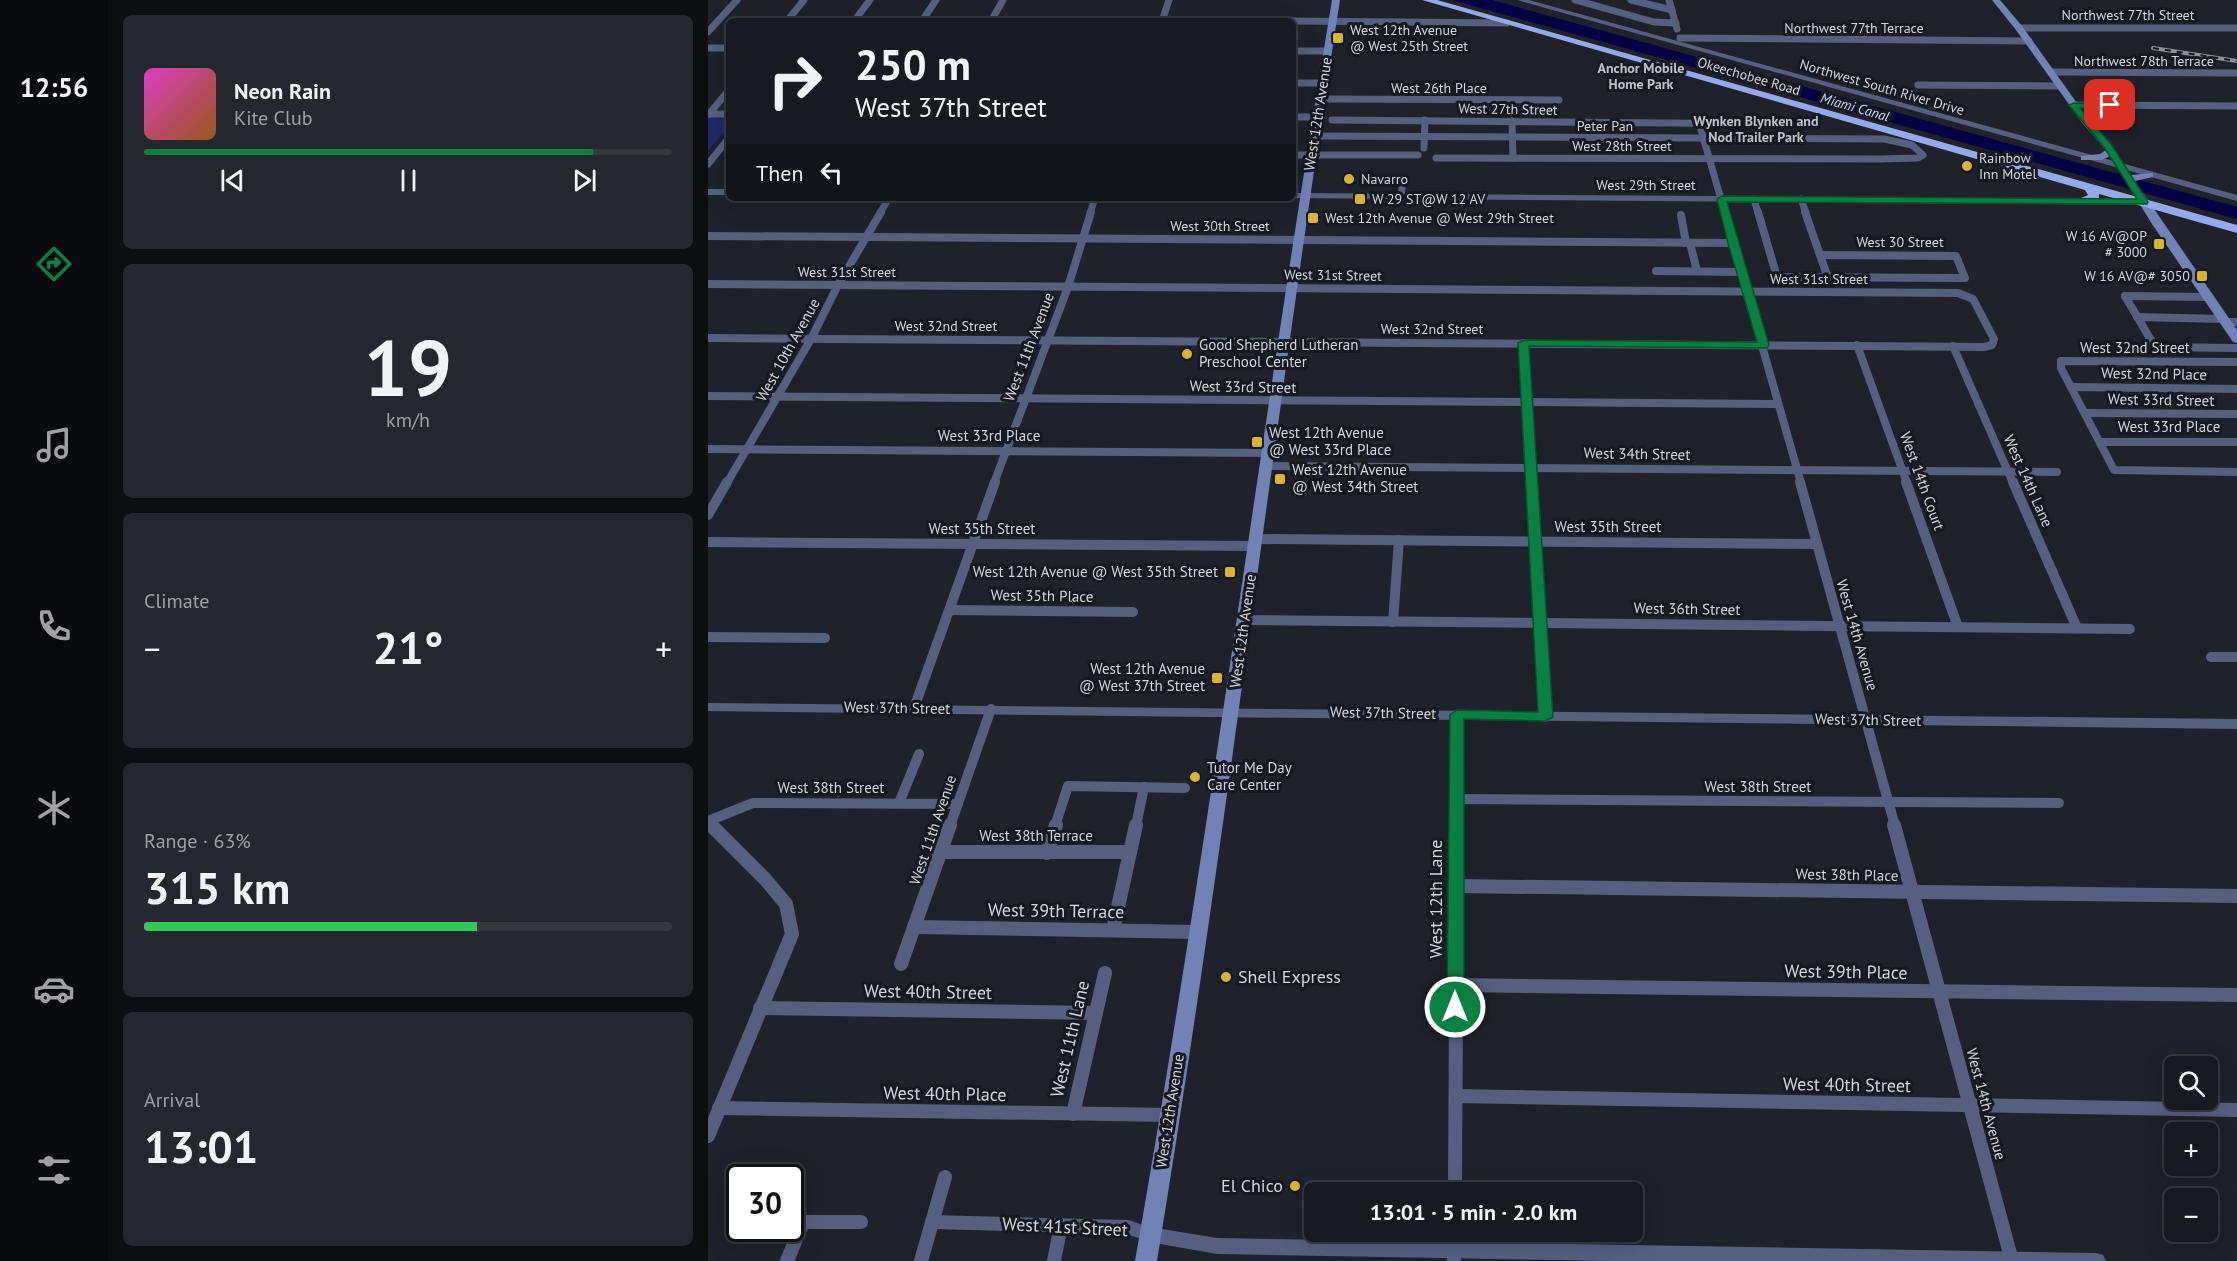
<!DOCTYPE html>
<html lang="en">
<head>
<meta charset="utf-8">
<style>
	body { margin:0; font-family:"PT Sans",sans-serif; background:#24272d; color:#f1f3f6; height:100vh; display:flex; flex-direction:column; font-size:22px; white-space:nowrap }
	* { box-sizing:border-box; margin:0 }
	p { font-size:20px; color:#9ea1a5 }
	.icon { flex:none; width:33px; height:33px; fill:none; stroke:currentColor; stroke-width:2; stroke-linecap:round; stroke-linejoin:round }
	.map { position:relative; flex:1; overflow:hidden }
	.sheet { display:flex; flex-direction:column; gap:15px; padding:15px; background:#0d0e12; width:600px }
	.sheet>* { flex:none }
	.banner { position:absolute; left:18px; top:18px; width:570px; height:183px; border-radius:9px; box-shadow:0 6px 24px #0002,0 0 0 2px #36383e; background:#171a20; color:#f1f3f6; overflow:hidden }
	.buttons { position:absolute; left:1456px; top:1056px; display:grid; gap:12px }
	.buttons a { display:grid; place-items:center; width:54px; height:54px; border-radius:9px; background:#171a20; box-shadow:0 6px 24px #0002,0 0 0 2px #36383e; font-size:30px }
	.speed { position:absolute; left:18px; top:1164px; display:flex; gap:12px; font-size:30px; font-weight:700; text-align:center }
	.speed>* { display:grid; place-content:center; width:78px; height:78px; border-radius:50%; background:#171a20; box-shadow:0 6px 24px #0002,0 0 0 2px #36383e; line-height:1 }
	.speed .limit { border:3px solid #111; border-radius:9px; background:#fff; color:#111 }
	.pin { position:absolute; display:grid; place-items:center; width:51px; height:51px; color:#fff; margin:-26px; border-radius:12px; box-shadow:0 3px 9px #0006 }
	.me { position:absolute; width:66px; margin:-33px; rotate:0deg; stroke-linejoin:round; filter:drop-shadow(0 0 4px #0008) }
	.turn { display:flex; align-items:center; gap:21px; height:126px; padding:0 30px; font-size:27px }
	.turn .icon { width:78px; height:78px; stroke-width:2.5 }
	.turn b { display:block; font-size:42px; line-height:51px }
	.then { display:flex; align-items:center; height:57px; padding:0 30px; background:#0003; gap:12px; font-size:22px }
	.big { font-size:45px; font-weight:800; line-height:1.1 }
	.sheet .widget { flex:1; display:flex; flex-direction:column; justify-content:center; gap:9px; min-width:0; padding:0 21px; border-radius:9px; background:#24272d }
	.sheet .dial { align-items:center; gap:0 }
	.dial b { font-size:78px; line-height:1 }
	.song { display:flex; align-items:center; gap:18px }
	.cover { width:72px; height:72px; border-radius:9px; background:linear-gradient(135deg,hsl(310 70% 55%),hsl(30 70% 35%)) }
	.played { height:6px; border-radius:3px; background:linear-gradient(90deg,#0b8043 85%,#36383e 85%) }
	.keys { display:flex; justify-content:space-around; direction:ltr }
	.heat { display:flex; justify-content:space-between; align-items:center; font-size:33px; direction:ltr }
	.charge { height:9px; border-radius:4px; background:linear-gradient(90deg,#34c759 63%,#36383e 0) }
	.trip { position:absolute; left:596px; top:1182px; width:339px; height:60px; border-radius:9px; background:#171a20; box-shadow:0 6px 24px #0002,0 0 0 2px #36383e; font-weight:800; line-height:60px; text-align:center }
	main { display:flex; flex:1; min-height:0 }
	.menu { display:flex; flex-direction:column; width:108px; justify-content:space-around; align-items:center; background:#090a0d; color:#9ea1a5 }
	.menu .icon { width:42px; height:42px }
	.menu .current { color:#0b8043 }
	.menu b { font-size:27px; color:#f1f3f6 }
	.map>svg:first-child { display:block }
	.green { fill:#1d2b65 }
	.water { fill:#050243 }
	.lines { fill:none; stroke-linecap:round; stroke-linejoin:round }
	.minor-far3 { stroke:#55607f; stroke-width:7 }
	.minor-far2 { stroke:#55607f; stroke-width:8 }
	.minor-far1 { stroke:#55607f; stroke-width:10 }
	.minor { stroke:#55607f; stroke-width:14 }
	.tertiary { fill:#55607f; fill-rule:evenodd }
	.secondary { fill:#7182b4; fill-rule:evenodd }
	.trunk { fill:#94aae8; fill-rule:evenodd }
	.rail-casing { stroke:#8e9197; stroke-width:4 }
	.rail { stroke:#161921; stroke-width:2; stroke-dasharray:6; stroke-linecap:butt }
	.route { fill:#0b8043; stroke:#07532c; stroke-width:1.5 }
	.poi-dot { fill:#dcb233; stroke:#161921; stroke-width:2 }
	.labels { text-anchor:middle; stroke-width:6; stroke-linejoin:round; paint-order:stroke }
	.far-street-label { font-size:14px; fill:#d2d5da; stroke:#161921 }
	.far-poi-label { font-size:14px; fill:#d2d5da; stroke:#161921; text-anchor:start }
	.far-neighbourhood-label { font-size:14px; font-weight:bold; fill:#bcc1cc; stroke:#161921 }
	.far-water-label { font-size:14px; font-style:italic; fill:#c5d4fc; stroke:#161921 }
	.street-label { font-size:15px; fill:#d2d5da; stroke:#161921 }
	.poi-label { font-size:15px; fill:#d2d5da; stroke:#161921; text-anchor:start }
	.near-street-label { font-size:18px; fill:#d2d5da; stroke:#161921 }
	.near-poi-label { font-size:18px; fill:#d2d5da; stroke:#161921; text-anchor:start }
</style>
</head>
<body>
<main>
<nav class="menu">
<b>12:56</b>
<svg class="icon current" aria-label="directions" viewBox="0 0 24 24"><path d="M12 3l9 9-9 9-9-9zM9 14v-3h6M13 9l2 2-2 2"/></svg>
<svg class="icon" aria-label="music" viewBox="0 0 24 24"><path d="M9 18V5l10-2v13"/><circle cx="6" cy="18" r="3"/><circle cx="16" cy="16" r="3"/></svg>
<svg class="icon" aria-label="phone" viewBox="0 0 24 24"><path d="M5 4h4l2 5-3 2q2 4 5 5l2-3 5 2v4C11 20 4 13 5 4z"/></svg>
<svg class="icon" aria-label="climate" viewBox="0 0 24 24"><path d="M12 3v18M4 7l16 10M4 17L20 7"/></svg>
<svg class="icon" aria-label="car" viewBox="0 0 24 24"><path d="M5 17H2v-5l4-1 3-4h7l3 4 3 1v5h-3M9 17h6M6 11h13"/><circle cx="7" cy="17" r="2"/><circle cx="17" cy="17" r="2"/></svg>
<svg class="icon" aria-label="filters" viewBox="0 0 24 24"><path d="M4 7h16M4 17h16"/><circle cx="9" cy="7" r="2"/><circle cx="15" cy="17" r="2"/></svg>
</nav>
<section class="sheet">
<div class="widget">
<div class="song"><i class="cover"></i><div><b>Neon Rain</b><p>Kite Club</p></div></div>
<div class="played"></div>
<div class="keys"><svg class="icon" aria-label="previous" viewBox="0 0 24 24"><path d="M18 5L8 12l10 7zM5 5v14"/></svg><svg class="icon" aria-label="pause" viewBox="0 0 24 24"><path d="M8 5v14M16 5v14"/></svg><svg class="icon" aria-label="next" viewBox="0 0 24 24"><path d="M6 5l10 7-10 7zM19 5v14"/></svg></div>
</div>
<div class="widget dial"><b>19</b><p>km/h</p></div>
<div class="widget"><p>Climate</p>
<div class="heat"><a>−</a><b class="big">21°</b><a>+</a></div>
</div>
<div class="widget"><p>Range · 63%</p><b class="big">315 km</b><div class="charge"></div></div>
<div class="widget"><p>Arrival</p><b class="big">13:01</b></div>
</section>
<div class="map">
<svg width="1529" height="1261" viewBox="0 0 1529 1261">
	<rect width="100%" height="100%" fill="#1f222a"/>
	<!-- green -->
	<polygon class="green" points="0,117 21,117 21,125 0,151"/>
	<!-- water -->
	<polygon class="water" points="744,0 784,0 1529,207 1529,219"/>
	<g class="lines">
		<!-- minor-far3 -->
		<g class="minor-far3">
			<polyline points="867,0 946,22 968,23"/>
			<polyline points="923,0 964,10"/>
			<polyline points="961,0 969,29"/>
			<polyline points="284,20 527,21"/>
			<polyline points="79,21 96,0"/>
			<polyline points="146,21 162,0"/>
			<polyline points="214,21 228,0"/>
			<polyline points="283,21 295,0"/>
			<polyline points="454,21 461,0"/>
			<polyline points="585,21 799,23"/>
			<polyline points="1311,28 1529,28"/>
			<polyline points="0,32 29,0"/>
			<polyline points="972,38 1321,41"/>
			<polyline points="0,48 21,48"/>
			<polyline points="585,51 620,51"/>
			<polyline points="1343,72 1529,73"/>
			<polyline points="585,83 615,83"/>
			<polyline points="1210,85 1352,86"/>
			<polyline points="612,99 851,100"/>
			<polyline points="1366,105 1529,106"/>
			<polyline points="0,114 21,114"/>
			<polyline points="1,114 21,90"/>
			<polyline points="585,117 609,117"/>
			<polyline points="624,120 1083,124"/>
			<polyline points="804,121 805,158"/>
			<polyline points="991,123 1017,213"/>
			<polyline points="606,136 1176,139 1204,145 1215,155 1210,158 1172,159 728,158"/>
			<polyline points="716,148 717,120"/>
			<polyline points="585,155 710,155"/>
			<polyline points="0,164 21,138"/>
			<polyline points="693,197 694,187"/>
			<polyline points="1046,199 1050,213"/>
			<polyline points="1093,199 1098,213"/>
			<polyline points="172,213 181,198"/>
			<polyline points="382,213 387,198"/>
		</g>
		<!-- minor-far2 -->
		<g class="minor-far2">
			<polyline points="1016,212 1093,483"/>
			<polyline points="1050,212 1069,277 1257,278 1248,256 1112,255"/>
			<polyline points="1097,212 1120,278"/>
			<polyline points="973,215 978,243"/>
			<polyline points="0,236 1025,243"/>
			<polyline points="982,243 989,271"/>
			<polyline points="948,271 1034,272"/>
			<polyline points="0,284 1250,293 1265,299 1286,339 1284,345 1276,347 0,338"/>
			<polyline points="1417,296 1447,347 1529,348"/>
			<polyline points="1417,296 1500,297"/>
			<polyline points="1429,317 1515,319"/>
			<polyline points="1517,322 1529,322"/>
			<polyline points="816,343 824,483"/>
			<polyline points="1149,345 1199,483"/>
			<polyline points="1245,346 1305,483"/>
			<polyline points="1529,362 1353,361 1353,368 1406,470 1529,472"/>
			<polyline points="1363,387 1529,389"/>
			<polyline points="0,396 1069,404"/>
			<polyline points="1377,413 1529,414"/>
			<polyline points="1392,442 1529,442"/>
			<polyline points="0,449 561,453"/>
			<polyline points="559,466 1349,472"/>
			<polyline points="19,483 103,339 130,285 173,212"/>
			<polyline points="286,483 360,287 383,212"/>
		</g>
		<!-- minor-far1 -->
		<g class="minor-far1">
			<polyline points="824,482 837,717"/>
			<polyline points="1092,482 1187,826"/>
			<polyline points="1198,482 1250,627"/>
			<polyline points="1305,482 1369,628"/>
			<polyline points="0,515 19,482"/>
			<polyline points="549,539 1108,544"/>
			<polyline points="0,542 547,546"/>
			<polyline points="242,610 425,612"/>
			<polyline points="537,620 1422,629"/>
			<polyline points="685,622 691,540"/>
			<polyline points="0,637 117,638"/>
			<polyline points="1503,657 1529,657"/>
			<polyline points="206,708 287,482"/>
			<polyline points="748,799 1351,803"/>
			<polyline points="191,803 211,754"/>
			<polyline points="0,821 45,803 250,804"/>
			<polyline points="0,822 4,826"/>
			<polyline points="242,826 283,709"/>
			<polyline points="347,826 360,786 477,788"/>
			<polyline points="428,826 436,787"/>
			<polyline points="749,826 749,715"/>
		</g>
		<!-- minor -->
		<g class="minor">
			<polyline points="1186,825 1304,1261"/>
			<polyline points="233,852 422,852"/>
			<polyline points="339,853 348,825"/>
			<polyline points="748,886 1529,896"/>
			<polyline points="206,927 489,932"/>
			<polyline points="405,930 428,825"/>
			<polyline points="193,964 242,825"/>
			<polyline points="747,985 1529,995"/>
			<polyline points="52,1008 388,1013"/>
			<polyline points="748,1096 1529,1110"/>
			<polyline points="11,1108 463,1115"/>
			<polyline points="365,1114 397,973"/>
			<polyline points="0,1136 84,934 78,904 57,879 3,825"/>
			<polyline points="747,1192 749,825"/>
			<polyline points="224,1222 420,1227 442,1235"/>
			<polyline points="746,1232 746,1261"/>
			<polyline points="79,1261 95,1222 153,1222"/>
			<polyline points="213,1261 237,1177"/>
			<polyline points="346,1261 353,1225"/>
		</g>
		<!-- tertiary -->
		<g class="tertiary">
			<polygon points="809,0 821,0 1529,195 1529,201"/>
			<rect x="0" y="189" width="21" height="6"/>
			<polygon points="585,193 1435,199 1440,202 1435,205 582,198 585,198"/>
			<polygon points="0,703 1529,719 1529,729 0,711"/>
			<polygon points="442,1227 509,1238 1388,1253 1395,1255 1398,1261 907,1261 509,1254 435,1241 432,1235 435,1229"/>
		</g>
		<!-- secondary -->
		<g class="secondary">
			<path d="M 624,0 L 632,0 C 566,420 518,842 449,1261 L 427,1261 C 501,842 554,420 624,0 Z"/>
			<polygon points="1284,0 1292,0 1314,26 1381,120 1403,144 1423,175 1445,173 1445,177 1427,181 1529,330 1529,343 1525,342 1444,224 1402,156 1394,160 1373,160 1373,156 1392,154 1398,150 1375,124 1308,30"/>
		</g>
		<!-- trunk -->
		<polygon class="trunk" points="714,0 729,0 1529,225 1529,233 1391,194 1391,198 1379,203 1371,203 1371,199 1380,195 1377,190"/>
		<!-- rail casing -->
		<g class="rail-casing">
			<polyline id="rail" points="1445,48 1529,61"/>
		</g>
		<!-- rail -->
		<use href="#rail" class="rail"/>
	</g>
	<!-- route -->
	<polygon class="route" points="1366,103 1405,104 1406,105 1402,108 1372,108 1403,144 1440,202 1439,204 1019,202 1061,345 1059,348 821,346 845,717 837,721 756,719 756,1007 753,1012 747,1014 741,1012 739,1007 742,715 749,710 830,712 810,343 816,340 1049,342 1020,243 1009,199 1014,196 1429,199 1396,147 1361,105"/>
	<!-- markers -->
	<g class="poi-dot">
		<rect x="624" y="32" width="12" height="12" rx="3"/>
		<circle cx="1259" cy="166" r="6"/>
		<circle cx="641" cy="179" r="6"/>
		<rect x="646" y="193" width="12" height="12" rx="3"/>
		<rect x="599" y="212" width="12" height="12" rx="3"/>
		<rect x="1445" y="238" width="12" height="12" rx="3"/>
		<rect x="1488" y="270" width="12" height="12" rx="3"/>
		<circle cx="479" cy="354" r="6"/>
		<rect x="543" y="436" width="12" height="12" rx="3"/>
		<rect x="566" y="473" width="12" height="12" rx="3"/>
		<rect x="516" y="566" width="12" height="12" rx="3"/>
		<rect x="503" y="672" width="12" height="12" rx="3"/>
		<circle cx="487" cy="777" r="6"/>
		<circle cx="518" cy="977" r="6"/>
		<circle cx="587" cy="1186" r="6"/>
	</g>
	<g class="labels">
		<!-- far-street labels -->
		<g class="far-street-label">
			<text x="1420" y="20">Northwest 77th Street</text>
			<text x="1146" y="33">Northwest 77th Terrace</text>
			<text x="1436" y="66">Northwest 78th Terrace</text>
			<text transform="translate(1041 76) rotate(16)" y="5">Okeechobee Road</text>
			<text transform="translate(1174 87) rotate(16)" y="5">Northwest South River Drive</text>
			<text x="731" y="93">West 26th Place</text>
			<text transform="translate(800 109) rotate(1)" y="5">West 27th Street</text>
			<text x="897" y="131">Peter Pan</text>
			<text x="914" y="151">West 28th Street</text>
			<text x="938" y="190">West 29th Street</text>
			<text x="512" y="231">West 30th Street</text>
			<text x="1192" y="247">West 30 Street</text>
			<text x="139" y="277">West 31st Street</text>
			<text transform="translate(625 275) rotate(1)" y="5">West 31st Street</text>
			<text x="1111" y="284">West 31st Street</text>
			<text x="238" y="331">West 32nd Street</text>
			<text x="724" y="334">West 32nd Street</text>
		</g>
		<!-- far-poi labels -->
		<g class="far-poi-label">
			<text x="642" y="35">West 12th Avenue<tspan x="642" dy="16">@ West 25th Street</tspan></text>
			<text x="1271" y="163">Rainbow<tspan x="1271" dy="16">Inn Motel</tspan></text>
			<text x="653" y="184">Navarro</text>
			<text x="664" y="204">W 29 ST@W 12 AV</text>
			<text x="617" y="223">West 12th Avenue @ West 29th Street</text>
			<text x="1439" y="241" text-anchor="end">W 16 AV@OP<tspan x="1439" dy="16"># 3000</tspan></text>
			<text x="1482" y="281" text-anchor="end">W 16 AV@# 3050</text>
		</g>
		<!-- far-neighbourhood labels -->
		<g class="far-neighbourhood-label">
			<text x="933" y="73">Anchor Mobile<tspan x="933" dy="16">Home Park</tspan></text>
			<text x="1048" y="126">Wynken Blynken and<tspan x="1048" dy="16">Nod Trailer Park</tspan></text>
		</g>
		<!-- far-water labels -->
		<g class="far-water-label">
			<text transform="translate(1147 107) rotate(16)" y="5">Miami Canal</text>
		</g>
		<!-- street labels -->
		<g class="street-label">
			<text transform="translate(610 114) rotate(-81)" y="5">West 12th Avenue</text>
			<text transform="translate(321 347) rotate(-69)" y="5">West 11th Avenue</text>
			<text x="1427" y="353">West 32nd Street</text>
			<text transform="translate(80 350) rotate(-61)" y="5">West 10th Avenue</text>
			<text transform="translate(1446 374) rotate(1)" y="5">West 32nd Place</text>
			<text transform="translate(535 387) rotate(1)" y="5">West 33rd Street</text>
			<text transform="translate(1453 400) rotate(1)" y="5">West 33rd Street</text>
			<text x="1461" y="432">West 33rd Place</text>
			<text x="281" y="441">West 33rd Place</text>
			<text transform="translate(929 454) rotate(1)" y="5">West 34th Street</text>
			<text transform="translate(1214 481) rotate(70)" y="5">West 14th Court</text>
			<text transform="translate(1320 481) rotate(66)" y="5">West 14th Lane</text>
			<text x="900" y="532">West 35th Street</text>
			<text x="274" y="534">West 35th Street</text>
			<text transform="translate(334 596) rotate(1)" y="5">West 35th Place</text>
			<text transform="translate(979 609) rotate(1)" y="5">West 36th Street</text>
			<text transform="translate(535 631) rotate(-82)" y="5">West 12th Avenue</text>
			<text transform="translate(1149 635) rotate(74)" y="5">West 14th Avenue</text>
			<text transform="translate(189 708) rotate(1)" y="5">West 37th Street</text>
			<text transform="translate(675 713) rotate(1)" y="5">West 37th Street</text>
			<text transform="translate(1160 720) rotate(1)" y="5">West 37th Street</text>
			<text x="1050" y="792">West 38th Street</text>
			<text x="123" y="793">West 38th Street</text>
			<text transform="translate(225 830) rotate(-71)" y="5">West 11th Avenue</text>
			<text x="328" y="841">West 38th Terrace</text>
			<text transform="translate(1139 875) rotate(1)" y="5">West 38th Place</text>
			<text transform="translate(1278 1104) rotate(75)" y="5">West 14th Avenue</text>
			<text transform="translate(462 1111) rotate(-81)" y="5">West 12th Avenue</text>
		</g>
		<!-- poi labels -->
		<g class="poi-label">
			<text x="491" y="350">Good Shepherd Lutheran<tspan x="491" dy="17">Preschool Center</tspan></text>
			<text x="561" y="438">West 12th Avenue<tspan x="561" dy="17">@ West 33rd Place</tspan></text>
			<text x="584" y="475">West 12th Avenue<tspan x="584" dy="17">@ West 34th Street</tspan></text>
			<text x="510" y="577" text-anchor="end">West 12th Avenue @ West 35th Street</text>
			<text x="497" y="674" text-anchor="end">West 12th Avenue<tspan x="497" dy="17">@ West 37th Street</tspan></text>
			<text x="499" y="773">Tutor Me Day<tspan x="499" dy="17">Care Center</tspan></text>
		</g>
		<!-- near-street labels -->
		<g class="near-street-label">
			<text transform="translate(728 899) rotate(-90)" y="6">West 12th Lane</text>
			<text transform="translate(348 911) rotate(1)" y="6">West 39th Terrace</text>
			<text transform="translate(1138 972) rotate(1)" y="6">West 39th Place</text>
			<text transform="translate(220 992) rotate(1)" y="6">West 40th Street</text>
			<text transform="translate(362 1039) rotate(-77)" y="6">West 11th Lane</text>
			<text transform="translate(1139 1085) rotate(1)" y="6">West 40th Street</text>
			<text transform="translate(237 1094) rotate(1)" y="6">West 40th Place</text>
			<text transform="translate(357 1227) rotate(3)" y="6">West 41st Street</text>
		</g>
		<!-- near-poi labels -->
		<g class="near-poi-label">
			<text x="530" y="983">Shell Express</text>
			<text x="575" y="1192" text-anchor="end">El Chico</text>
		</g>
	</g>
</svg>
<div class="buttons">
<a><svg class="icon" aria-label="search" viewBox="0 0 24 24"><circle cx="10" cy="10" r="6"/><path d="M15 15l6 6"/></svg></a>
<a>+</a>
<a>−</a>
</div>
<div class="speed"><div class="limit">30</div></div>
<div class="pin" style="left:1402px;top:105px;background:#d93025"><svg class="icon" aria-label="arrive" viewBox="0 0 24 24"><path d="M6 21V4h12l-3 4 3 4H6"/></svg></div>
<svg class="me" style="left:747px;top:1007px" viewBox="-20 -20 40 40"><circle r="17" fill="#0b8043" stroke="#fff" stroke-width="3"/><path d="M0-11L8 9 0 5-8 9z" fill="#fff"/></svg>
<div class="trip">13:01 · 5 min · 2.0 km</div>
<div class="banner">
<div class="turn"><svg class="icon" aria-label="right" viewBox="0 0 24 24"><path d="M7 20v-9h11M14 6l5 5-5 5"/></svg><div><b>250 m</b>West 37th Street</div></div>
<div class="then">Then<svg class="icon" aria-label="left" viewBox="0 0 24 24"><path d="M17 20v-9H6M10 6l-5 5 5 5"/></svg></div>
</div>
</div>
</main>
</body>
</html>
